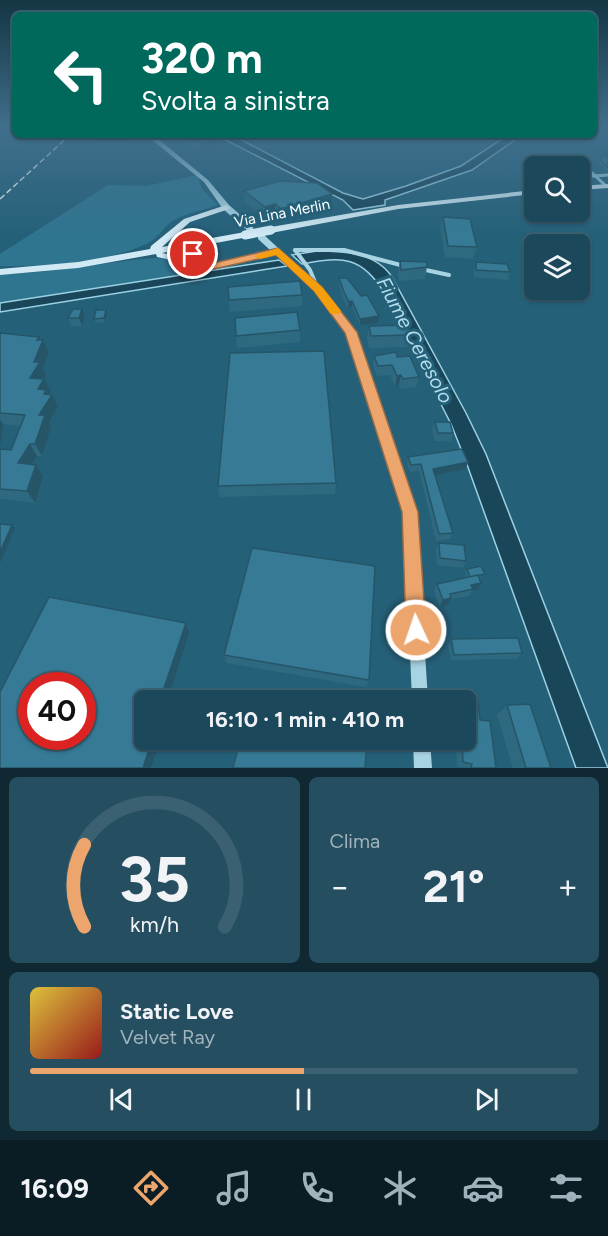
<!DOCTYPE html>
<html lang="it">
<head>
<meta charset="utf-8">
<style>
	body { margin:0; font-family:Figtree,sans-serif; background:#254f61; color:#f1f3f6; height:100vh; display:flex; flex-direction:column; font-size:22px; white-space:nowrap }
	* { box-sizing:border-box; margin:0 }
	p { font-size:20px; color:#a0b2bb }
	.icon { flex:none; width:33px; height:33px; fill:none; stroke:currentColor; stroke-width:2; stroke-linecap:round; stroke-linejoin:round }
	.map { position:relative; height:768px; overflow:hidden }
	.drawer { display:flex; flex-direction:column; gap:9px; padding:9px; background:#0f2832; flex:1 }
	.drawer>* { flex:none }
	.top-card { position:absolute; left:12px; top:12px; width:585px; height:126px; border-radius:9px; box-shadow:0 2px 4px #0004,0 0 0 2px #3a6071; background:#00695c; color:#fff; overflow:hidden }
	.buttons { position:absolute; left:524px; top:156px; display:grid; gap:12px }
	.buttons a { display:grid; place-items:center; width:66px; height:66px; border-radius:9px; background:#1c485b; box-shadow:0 2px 4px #0004,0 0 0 2px #3a6071; font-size:30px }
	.speed { position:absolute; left:18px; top:672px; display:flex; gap:12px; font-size:30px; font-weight:700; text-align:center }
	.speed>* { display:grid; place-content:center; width:78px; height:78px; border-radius:50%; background:#1c485b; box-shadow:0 2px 4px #0004,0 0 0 2px #3a6071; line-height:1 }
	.speed .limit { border:9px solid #d22; background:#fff; color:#111 }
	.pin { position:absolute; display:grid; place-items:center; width:51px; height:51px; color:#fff; margin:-26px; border:3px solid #fff; border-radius:50%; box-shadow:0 2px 6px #0007 }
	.me { position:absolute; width:66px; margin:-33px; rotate:357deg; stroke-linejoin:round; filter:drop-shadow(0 0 4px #0008) }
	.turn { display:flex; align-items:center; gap:21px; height:126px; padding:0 30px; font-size:27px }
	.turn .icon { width:78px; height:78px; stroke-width:2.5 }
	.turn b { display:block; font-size:42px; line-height:51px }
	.big { font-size:45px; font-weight:700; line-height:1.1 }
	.drawer .widget { flex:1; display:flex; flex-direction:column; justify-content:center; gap:9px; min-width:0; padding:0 21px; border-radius:9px; background:#254f61 }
	.drawer .dial { align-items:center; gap:0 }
	.dial svg { height:156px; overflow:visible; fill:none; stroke:#3a6071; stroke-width:7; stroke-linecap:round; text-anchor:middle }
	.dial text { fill:#f1f3f6; stroke:none }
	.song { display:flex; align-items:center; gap:18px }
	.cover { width:72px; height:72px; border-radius:9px; background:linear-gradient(135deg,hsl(50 70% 55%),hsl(0 70% 35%)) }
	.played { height:6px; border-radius:3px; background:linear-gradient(90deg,#eca56d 50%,#3a6071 50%) }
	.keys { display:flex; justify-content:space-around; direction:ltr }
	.heat { display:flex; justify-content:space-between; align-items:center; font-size:33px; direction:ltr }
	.drawer .tiles { flex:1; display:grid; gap:9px; grid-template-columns:1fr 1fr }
	.widget:last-child { grid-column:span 2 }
	.trip { position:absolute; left:134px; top:690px; width:342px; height:60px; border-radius:9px; background:#1c485b; box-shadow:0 2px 4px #0004,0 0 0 2px #3a6071; font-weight:700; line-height:60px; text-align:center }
	.dock { display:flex; height:96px; justify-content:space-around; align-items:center; background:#0b1d24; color:#a0b2bb }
	.dock .icon { width:42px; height:42px }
	.dock .selected { color:#eca56d }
	.dock b { font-size:27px; color:#f1f3f6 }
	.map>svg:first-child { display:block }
	.green { fill:#307590 }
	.water { fill:#1a4659; stroke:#9cd1e4; stroke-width:1.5 }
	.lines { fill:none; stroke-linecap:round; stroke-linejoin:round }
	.service-far1 { stroke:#a8d3e3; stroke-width:3 }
	.service { stroke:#a8d3e3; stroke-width:4 }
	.tertiary { fill:#a8d3e3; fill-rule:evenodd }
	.secondary { fill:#d0e9f4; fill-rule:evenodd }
	.rail { stroke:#fff; stroke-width:1.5; stroke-dasharray:6 3; stroke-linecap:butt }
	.secondary-bridge { stroke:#d0e9f4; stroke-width:9 }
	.wall { fill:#2e6980 }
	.shaded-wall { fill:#265568 }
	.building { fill:#367a95; stroke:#265568; stroke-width:1.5; fill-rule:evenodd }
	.route { fill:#eca56d; stroke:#996b47; stroke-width:1.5 }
	.slow { fill:#f59e0b }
	.labels { text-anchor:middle; stroke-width:6; stroke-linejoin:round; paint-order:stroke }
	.far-street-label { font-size:15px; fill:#fff; stroke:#256079 }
	.water-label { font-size:20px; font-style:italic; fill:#b3dceb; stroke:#256079 }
</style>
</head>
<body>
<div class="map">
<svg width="608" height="768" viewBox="0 0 608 768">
	<rect width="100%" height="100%" fill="#256079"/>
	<!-- green -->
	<g class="green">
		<path d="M 197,175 L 202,189 L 218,205 C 204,210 187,213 174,220 C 163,227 159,238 146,244 C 102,264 47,266 0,266 L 0,254 L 108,185 L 146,186 Z"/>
		<path d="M 155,258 L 181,260 L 209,271 L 0,303 L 0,274 C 52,274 103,262 155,258 Z"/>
	</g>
	<!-- water -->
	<g class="water">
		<polygon points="216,135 232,135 343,193 363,199 406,186 461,166 508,135 522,135 472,170 385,200 385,205 353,210 343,200"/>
		<path d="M 317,251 C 344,251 375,252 392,277 L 466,413 L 486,454 L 608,768 L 576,768 L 465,459 L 451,424 L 385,294 C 362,256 343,256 302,264 L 292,255 Z"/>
		<polygon points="279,260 287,266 0,312 0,303"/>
	</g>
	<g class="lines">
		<!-- service-far1 -->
		<g class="service-far1">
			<polyline points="579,168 589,170 606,186"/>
			<polyline points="579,177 608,175"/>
		</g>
		<!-- service -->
		<g class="service">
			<polyline points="295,250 344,250 404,266"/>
			<polyline points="295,250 310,270 317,287"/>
			<polyline points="421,269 449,275"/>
		</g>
		<!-- tertiary -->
		<g class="tertiary">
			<polygon points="150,135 156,135 157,138 208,180 229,205 253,226 253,230 247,230 223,209 204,182 152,140"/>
			<polygon points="258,235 264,235 321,287 356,332 416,512 428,700 412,700 404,512 346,333 315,291 258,239"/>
			<polygon points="413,740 430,740 432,768 414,768"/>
		</g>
		<!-- secondary -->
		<g class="secondary">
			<polygon points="608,184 608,188 579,190 579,186"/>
			<polygon points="534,190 534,194 398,209 271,233 267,230 271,227 398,205"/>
			<polygon points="226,205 230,207 229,209 190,222 162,247 245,232 249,235 248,237 162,253 214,263 278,249 281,250 281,254 214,269 157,257 156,254 78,268 0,275 0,269 78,262 150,249 151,246 184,219"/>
		</g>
		<!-- rail -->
		<polyline class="rail" points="0,199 70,135"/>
		<!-- secondary-bridge -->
		<polyline class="secondary-bridge" points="245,235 271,230"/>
	</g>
	<!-- wall -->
	<g class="wall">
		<polygon points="179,135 209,135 217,149 201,152"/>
		<polygon points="572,158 583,168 581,173 579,173 579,166 547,166 544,164 545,159"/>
		<polygon points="608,158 608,172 598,163 600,160"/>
		<polygon points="244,191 331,204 281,220 275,215 266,218 245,202"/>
		<polygon points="443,217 477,247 473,259 445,257 440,228"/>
		<polygon points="400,261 427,267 425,279 399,281 398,273"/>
		<polygon points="476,262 510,272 508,280 474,277 474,270"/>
		<polygon points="339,278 379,316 378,323 360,325 352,307 348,308 343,299 339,285"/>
		<polygon points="228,287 302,295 302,306 230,312"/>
		<polygon points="82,309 85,317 82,326 71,326 68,318"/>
		<polygon points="107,314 105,322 96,323 94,319"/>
		<polygon points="369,326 411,335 408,347 369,348 367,338"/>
		<polygon points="300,330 300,342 237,348 236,336"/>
		<polygon points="0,333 43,340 49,352 43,368 46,375 43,379 51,391 49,394 58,407 49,422 51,427 42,456 37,456 32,464 36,465 43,476 35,503 0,499 0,449 11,450 20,426 3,424 2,440 0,443"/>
		<polygon points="374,356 397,357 419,377 416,387 401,389 399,385 395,386 390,375 377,376 373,366"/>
		<polygon points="435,422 453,433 451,441 435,441 432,430"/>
		<polygon points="408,457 468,462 466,469 435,475 453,533 450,539 436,541 419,470 410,472 407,464"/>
		<polygon points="336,483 335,494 220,497 218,486"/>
		<polygon points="439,543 466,561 463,568 437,565 436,550"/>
		<polygon points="467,569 483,577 479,578 478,590 472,591 469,596 451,599 448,605 440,607 434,591 437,584 467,578 465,572"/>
		<polygon points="451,639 522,653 517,659 451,660 448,645"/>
		<polygon points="224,655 369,680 366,687 227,663"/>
		<polygon points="460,694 477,697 480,720 490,721 496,768 457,767 456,740 465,740 465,700 455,700"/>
		<polygon points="507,705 551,768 513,768 497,715"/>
	</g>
	<!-- shaded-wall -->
	<g class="shaded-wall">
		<polygon points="102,135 134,135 134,138 104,143"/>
		<polygon points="216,140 217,149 201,152 200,143"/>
		<polygon points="332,194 331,204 281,220 281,209"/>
		<polygon points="275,204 275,215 266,218 265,207"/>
		<polygon points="352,301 352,307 348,308 349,302"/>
		<polygon points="82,309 85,317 82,326 79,318"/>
		<polygon points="106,310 107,314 105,322 104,318"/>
		<polygon points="379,316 378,323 360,325 360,319"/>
		<polygon points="39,337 42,343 43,340 49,352 43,368 46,375 36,390 30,378 37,340"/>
		<polygon points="401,375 399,385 395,386 397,376"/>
		<polygon points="44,379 51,391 49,394 52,395 58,407 49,422 51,427 42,456 35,444 39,415 38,389"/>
		<polygon points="0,419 3,424 2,440 0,443"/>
		<polygon points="30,444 37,456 25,475 18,463"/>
		<polygon points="468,462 466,469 431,476 433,469"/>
		<polygon points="36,465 43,476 35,503 27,491"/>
		<polygon points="12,525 15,528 0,563 0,552"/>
		<polygon points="481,583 478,590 472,591 473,589 471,585"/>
		<polygon points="451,598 448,605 440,607 443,600"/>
		<polygon points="186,623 189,632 168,700 160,700"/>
		<polygon points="152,740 160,740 151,768 143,768"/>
	</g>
	<!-- building -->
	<g class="building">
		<polygon points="189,135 209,135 216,140 200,143"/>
		<polygon points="604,155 608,158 608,167 600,160"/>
		<polygon points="572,158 583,168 579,169 579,166 553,166 545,159"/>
		<polygon points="280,181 317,183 332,194 281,209 275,204 265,207 244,191"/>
		<polygon points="443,217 470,219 477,247 448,246"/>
		<polygon points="400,261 427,262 427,267 401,270"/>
		<polygon points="476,262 507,264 510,272 476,270"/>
		<polygon points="339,278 347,278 361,296 367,295 379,316 360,319 352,301 349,302 344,292"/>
		<polygon points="300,281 302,295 229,300 228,287"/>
		<polygon points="73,309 82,309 79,318 68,318"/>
		<polygon points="96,310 106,310 104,318 94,319"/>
		<polygon points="297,312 300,330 236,336 235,318"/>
		<polygon points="408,325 411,335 371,336 369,326"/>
		<polygon points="0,333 39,337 37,340 43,340 34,362 40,362 30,378 44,379 38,389 46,390 44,394 52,395 39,415 45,415 35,444 30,444 18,463 36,465 27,491 0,489 0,449 11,450 25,415 0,413"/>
		<polygon points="324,351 336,483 218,486 230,353"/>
		<polygon points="396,352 397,357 410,356 419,377 403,379 401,375 397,376 392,365 378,366 374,356"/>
		<polygon points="435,422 450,422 453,433 438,433"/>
		<polygon points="462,449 468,462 433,469 453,533 439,534 421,464 411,465 408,457"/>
		<polygon points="0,524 12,525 0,552"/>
		<polygon points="439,543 464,545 466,561 440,558"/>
		<polygon points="252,548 375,566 369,680 224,655"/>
		<polygon points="481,566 485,574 470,577 467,569"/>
		<polygon points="478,575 481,583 471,585 473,589 450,594 451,598 443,600 437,584"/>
		<path d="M 49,597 L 186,623 L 160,700 L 144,700 L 144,740 L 152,740 L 143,768 L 0,768 L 0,692 ZM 32,686 L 82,686 L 82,736 L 32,736 Z"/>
		<polygon points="518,638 522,653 454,655 451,639"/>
		<polygon points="460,694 477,697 480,720 490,721 496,768 471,768 472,764 463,762 462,740 465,740 465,700 460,700"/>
		<polygon points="250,695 274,700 249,700"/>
		<polygon points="530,704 551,768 526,768 507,705"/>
		<polygon points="240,740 367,740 365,768 233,768"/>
	</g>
	<!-- sky -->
	<linearGradient id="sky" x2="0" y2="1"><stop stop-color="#143543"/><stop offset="0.54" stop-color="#406f8c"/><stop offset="1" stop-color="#406f8c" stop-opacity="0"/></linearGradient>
	<rect width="608" height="235" fill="url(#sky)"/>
	<!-- route -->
	<polygon class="route" points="278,248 322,287 357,332 418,512 426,630 423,637 416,640 409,637 406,630 402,512 345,333 314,291 276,255 214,269 194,265 188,254 197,251 201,260 214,263"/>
	<!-- slow -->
	<polygon class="slow" points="278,248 322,287 341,311 339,314 331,314 314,291 276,255 260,259 254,256"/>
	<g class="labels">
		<!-- far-street labels -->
		<g class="far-street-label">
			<text transform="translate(282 213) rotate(-11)" y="5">Via Lina Merlin</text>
		</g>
		<!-- water labels -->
		<g class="water-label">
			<text transform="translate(415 340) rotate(62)" y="7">Fiume Ceresolo</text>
		</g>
	</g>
</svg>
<div class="buttons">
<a><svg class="icon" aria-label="search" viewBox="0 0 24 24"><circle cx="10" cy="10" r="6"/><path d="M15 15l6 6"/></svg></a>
<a><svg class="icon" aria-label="layers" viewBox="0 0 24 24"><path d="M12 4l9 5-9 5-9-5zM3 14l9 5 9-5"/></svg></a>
</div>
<div class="speed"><div class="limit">40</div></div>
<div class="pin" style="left:193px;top:254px;background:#d93025"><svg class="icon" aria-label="arrive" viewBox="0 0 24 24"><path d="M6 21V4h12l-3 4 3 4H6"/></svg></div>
<svg class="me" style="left:416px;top:630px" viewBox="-20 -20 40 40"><circle r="17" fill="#eca56d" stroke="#fff" stroke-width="3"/><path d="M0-11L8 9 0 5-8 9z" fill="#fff"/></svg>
<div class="trip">16:10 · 1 min · 410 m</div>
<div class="top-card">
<div class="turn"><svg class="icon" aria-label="left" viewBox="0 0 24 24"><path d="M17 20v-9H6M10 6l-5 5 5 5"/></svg><div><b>320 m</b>Svolta a sinistra</div></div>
</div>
</div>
<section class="drawer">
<div class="tiles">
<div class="widget dial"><svg viewBox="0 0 100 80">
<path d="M14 69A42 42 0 1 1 86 69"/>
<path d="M14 69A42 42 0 0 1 14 27" stroke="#eca56d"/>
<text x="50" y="56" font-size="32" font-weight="700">35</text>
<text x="50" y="72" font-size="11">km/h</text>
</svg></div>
<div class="widget"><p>Clima</p>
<div class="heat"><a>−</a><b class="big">21°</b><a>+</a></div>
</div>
<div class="widget">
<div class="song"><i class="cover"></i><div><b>Static Love</b><p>Velvet Ray</p></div></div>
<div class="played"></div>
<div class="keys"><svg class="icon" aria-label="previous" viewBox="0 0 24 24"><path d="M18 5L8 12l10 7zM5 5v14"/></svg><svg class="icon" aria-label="pause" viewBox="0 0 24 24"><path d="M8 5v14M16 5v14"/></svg><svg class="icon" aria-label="next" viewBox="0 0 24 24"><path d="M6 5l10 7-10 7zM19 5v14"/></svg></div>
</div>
</div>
</section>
<nav class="dock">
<b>16:09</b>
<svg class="icon selected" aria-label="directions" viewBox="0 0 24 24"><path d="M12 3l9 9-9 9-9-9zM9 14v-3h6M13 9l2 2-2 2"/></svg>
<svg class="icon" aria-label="music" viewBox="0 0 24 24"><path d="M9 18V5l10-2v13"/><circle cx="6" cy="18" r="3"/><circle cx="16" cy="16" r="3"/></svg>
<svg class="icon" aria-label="phone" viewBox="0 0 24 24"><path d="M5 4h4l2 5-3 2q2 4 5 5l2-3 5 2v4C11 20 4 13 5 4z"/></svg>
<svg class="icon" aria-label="climate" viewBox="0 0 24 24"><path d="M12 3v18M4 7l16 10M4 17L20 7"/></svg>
<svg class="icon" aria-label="car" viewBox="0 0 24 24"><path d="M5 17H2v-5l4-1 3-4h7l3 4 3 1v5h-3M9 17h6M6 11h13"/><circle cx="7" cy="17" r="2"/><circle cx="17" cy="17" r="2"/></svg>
<svg class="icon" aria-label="filters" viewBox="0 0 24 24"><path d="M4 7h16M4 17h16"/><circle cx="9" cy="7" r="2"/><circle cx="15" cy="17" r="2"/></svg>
</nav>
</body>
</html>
